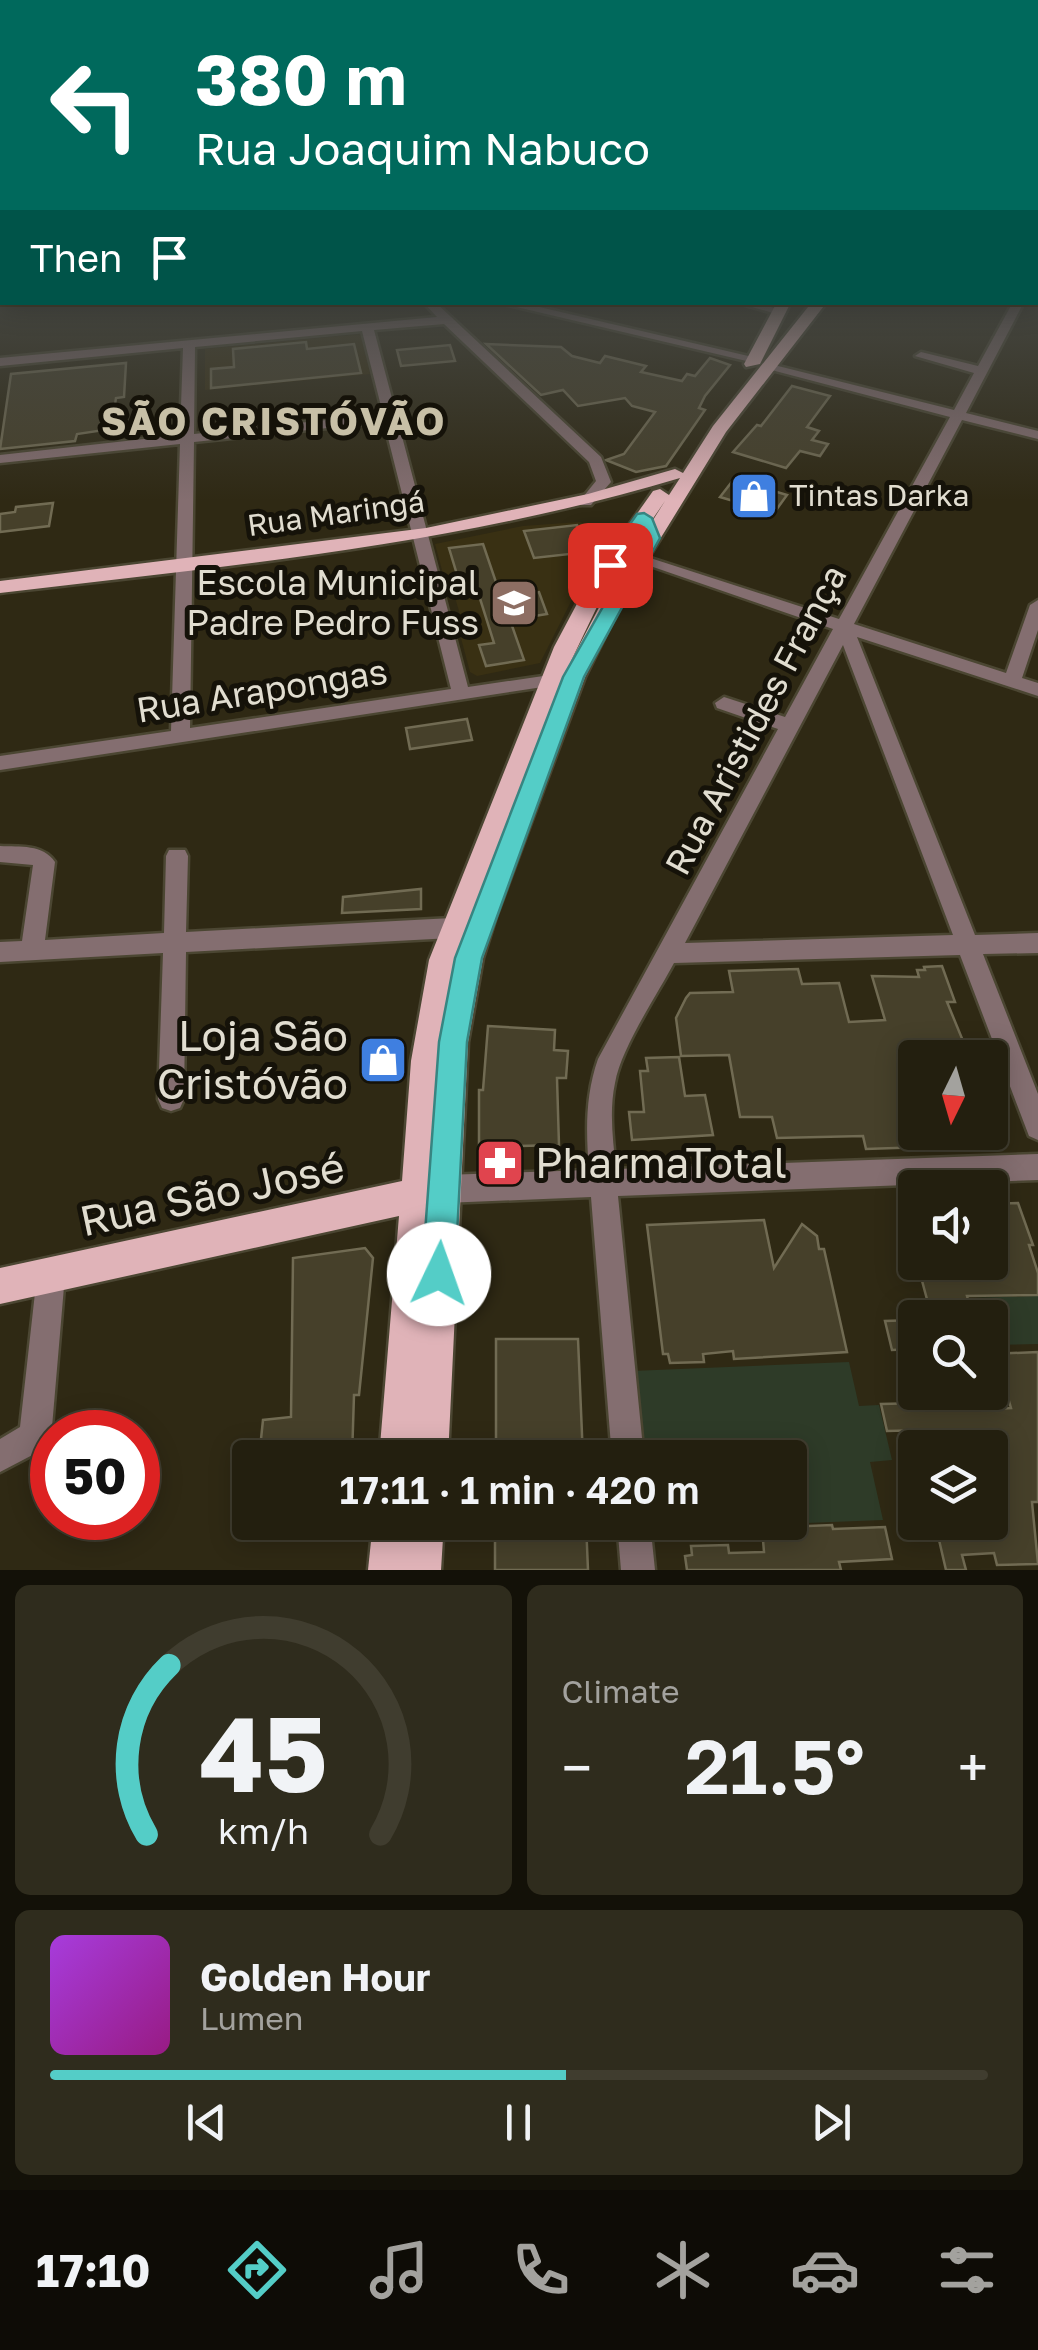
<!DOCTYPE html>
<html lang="en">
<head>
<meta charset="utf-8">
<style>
	body { margin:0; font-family:"Golos Text",sans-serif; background:#2f2c1d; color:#f1f3f6; height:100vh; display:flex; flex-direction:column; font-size:38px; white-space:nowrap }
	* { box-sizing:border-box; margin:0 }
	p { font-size:32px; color:#a3a29e }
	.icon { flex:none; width:55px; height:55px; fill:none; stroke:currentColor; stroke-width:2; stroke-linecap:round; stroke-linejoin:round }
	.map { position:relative; height:1570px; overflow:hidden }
	.drawer { display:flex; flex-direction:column; gap:15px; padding:15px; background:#131108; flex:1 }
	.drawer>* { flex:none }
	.hud { position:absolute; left:0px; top:0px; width:1040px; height:305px; box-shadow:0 5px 25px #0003,0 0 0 2px #403d2f; background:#00695c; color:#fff; overflow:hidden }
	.needle { width:65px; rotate:185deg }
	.tools { position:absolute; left:898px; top:1040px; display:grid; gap:20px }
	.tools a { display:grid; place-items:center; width:110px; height:110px; border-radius:10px; background:#231f0f; box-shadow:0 5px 25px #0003,0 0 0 2px #403d2f; font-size:50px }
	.speed { position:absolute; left:30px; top:1410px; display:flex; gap:20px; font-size:50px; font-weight:700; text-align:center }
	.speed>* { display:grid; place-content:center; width:130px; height:130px; border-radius:50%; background:#231f0f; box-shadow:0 5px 25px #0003,0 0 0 2px #403d2f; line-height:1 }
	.speed .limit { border:15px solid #d22; background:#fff; color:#111 }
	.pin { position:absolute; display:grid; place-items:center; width:85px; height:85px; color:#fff; margin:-42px; border-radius:20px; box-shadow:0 5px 15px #0006 }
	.me { position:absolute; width:110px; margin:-55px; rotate:3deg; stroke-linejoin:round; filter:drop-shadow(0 0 8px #0008) }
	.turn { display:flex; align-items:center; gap:35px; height:210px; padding:0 30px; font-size:45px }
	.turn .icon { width:130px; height:130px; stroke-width:2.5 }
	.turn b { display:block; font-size:70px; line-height:85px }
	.then { display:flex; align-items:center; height:95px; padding:0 30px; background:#0003; gap:20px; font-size:38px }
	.big { font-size:75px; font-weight:600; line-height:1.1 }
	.drawer .widget { flex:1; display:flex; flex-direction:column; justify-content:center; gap:15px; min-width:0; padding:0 35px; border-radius:15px; background:#2f2c1d }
	.drawer .dial { align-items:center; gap:0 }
	.dial svg { height:260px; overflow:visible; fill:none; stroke:#403d2f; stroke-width:7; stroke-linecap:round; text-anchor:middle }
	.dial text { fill:#f1f3f6; stroke:none }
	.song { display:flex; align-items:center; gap:30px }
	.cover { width:120px; height:120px; border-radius:15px; background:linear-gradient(135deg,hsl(280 70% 55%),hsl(310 70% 35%)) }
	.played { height:10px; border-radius:5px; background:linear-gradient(90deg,#54cdc7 55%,#403d2f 55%) }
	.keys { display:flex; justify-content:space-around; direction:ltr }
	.heat { display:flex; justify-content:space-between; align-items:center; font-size:55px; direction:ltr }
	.drawer .tiles { flex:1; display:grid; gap:15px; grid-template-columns:1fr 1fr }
	.widget:last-child { grid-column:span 2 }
	.trip { position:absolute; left:232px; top:1440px; width:575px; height:100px; border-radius:10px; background:#231f0f; box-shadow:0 5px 25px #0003,0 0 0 2px #403d2f; font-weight:600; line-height:100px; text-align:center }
	.tab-bar { display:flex; height:160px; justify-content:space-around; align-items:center; background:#0e0c06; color:#a3a29e }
	.tab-bar .icon { width:70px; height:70px }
	.tab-bar .active { color:#54cdc7 }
	.tab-bar b { font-size:45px; color:#f1f3f6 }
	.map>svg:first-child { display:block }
	.built { fill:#393013 }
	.green { fill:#2e3b28 }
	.building { fill:#46402a; stroke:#716b53; stroke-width:2.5 }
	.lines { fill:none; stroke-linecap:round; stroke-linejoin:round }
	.minor-casing { stroke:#4b4632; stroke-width:5 }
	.major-casing { stroke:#4b4632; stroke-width:5 }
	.highway-casing { stroke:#4b4632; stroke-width:4 }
	.minor { fill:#846e70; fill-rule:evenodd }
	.major { fill:#e0b3b8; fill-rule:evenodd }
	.highway { fill:#fdd1d6; fill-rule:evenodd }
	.route { fill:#54cdc7; stroke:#378581; stroke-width:2.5 }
	.labels { text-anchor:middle; stroke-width:10; stroke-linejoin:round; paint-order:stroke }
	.far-poi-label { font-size:30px; fill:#e1ddd0; stroke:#151209; text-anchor:start }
	.far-street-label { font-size:30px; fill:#e1ddd0; stroke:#151209 }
	.poi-label { font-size:35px; fill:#e1ddd0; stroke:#151209; text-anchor:end }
	.street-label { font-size:35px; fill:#e1ddd0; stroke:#151209 }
	.far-district-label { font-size:38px; font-weight:bold; letter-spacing:2.5px; fill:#c8c0a7; stroke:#151209 }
	.near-poi-label { font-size:42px; fill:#e1ddd0; stroke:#151209; text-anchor:end }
	.near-street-label { font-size:42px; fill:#e1ddd0; stroke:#151209 }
</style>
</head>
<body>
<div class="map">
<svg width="1038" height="1570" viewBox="0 0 1038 1570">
	<rect width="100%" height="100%" fill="#2f2914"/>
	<!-- built -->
	<g class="built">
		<polygon points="361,334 370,374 205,390 205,349"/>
		<polygon points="580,522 585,524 596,552 540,663 477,676 470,672 457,623 461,618 452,587 446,585 435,544 523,526"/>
	</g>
	<!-- green -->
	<g class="green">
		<polygon points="1038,1296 1038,1344 990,1345 990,1318 975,1317 970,1298"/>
		<polygon points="849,1362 859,1406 879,1405 892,1460 870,1462 883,1520 781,1524 783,1534 648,1540 646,1523 790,1522 790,1458 640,1457 632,1371"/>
	</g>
	<!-- building -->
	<g class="building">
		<polygon points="306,342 307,349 354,344 361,373 211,388 211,369 234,367 233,349"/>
		<polygon points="486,344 561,347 572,356 600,363 605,356 646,366 641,372 682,381 687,374 695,376 710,358 730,365 705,396 699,408 705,410 666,466 636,472 606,460 624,454 655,412 632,406 625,398 578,406 563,390 541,395"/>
		<polygon points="450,345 455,361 401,366 397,350"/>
		<polygon points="126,363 124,397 116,398 111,429 77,434 75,441 0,449 11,374"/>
		<polygon points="792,386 830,396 807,427 819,431 812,440 828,444 820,456 800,451 786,468 733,452 757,425 761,426"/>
		<polygon points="734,479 787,495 774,513 720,497"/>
		<polygon points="53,503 49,526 0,532 0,514 15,512 16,507"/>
		<polygon points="577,525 588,552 534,558 524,531"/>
		<polygon points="483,544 501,597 539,592 547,614 510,620 524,660 486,666 479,645 494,643 477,589 462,591 449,548"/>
		<polygon points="467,719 472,740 410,749 406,728"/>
		<polygon points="421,889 421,909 342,913 343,897"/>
		<polygon points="942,966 955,1002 947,1002 970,1058 915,1058 915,1132 919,1132 924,1147 866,1149 863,1136 777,1138 772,1117 740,1117 729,1055 681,1056 676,1018 686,998 690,993 733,992 729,971 798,969 802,984 839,983 849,1022 885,1020 872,976 919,977 917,970 925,970 924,967"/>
		<polygon points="488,1026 555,1030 554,1050 568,1051 566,1078 557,1078 559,1145 520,1146 520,1160 479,1162 479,1090 483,1090"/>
		<polygon points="679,1057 685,1096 705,1095 713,1135 632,1140 629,1112 644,1112 640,1071 648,1071 646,1058"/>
		<polygon points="1018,1203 1033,1245 1029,1245 1038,1273 1038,1295 967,1296 973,1318 932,1318 917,1262 990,1262 990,1204"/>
		<polygon points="764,1220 774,1268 802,1224 817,1236 819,1249 824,1249 847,1352 734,1359 733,1351 703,1354 704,1362 670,1363 668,1354 663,1354 647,1225"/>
		<polygon points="365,1248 373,1258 359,1395 354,1395 352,1458 259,1458 263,1420 291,1417 293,1258"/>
		<polygon points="915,1320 915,1349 892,1350 885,1321"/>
		<polygon points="496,1339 578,1339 583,1458 496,1458"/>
		<polygon points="1038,1352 1038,1502 1032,1502 1038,1564 997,1565 994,1553 962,1555 966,1570 946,1570 936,1527 1002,1524 990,1479 990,1474 1006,1474 995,1435 957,1436 960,1448 933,1448 929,1430 887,1431 881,1404 967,1402 969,1410 1011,1408 1002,1377 992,1378 990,1354"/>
		<polygon points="495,1522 586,1522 588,1570 495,1570"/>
		<polygon points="832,1525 833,1529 885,1527 892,1559 839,1562 841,1570 687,1570 685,1556 692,1555 691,1546 728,1545 729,1553 764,1552 763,1540 786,1540 784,1527"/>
	</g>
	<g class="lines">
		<!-- minor casing -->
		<g class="minor-casing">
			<g id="minor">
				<path d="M 423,302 L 435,302 L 601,457 L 611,482 L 591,505 L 581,505 L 579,502 L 596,481 L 589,462 L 444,324 L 374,330 L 468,687 L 550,675 L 559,681 L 556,685 L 0,770 L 0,756 L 171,731 L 180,444 L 0,463 L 0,455 L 180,435 L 183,348 L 0,366 L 0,358 L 437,317 ZM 362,331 L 383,414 L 194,434 L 195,347 ZM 384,422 L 451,689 L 190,728 L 194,442 Z"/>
				<polygon points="495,302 518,302 761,359 755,363"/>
				<polygon points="735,302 756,302 786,312 780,315"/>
				<path d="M 1013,302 L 1024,302 L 966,413 L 1038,431 L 1038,439 L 962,420 L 854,624 L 1006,673 L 1030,605 L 1038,600 L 1038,630 L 1022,678 L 1038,683 L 1038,696 L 857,637 L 975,935 L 1038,933 L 1038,953 L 983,954 L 1038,1094 L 1038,1140 L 1029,1136 L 960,955 L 674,963 C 657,995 621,1048 615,1083 C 609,1111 613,1141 616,1169 L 1038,1154 L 1038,1180 L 618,1196 L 644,1458 L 612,1458 L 591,1197 L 444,1203 L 434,1199 L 430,1189 L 434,1179 L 444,1175 L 589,1170 C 586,1132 585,1096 598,1059 L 778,729 L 717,708 L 715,703 L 724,697 L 785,717 L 833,629 L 630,559 L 632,556 L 644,556 L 839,619 L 950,417 L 760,367 L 766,363 L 954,410 L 974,373 L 915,356 L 921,352 L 978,366 ZM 843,645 L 953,935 L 685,943 Z"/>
				<path d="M 0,846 C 20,847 43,844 55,862 L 45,940 L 164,933 L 166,856 L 169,850 L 185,850 L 188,856 L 186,932 L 452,918 L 460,921 L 463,928 L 460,935 L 452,938 L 186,952 L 184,1099 L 180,1108 L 171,1111 L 162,1108 L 158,1099 L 163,953 L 0,962 L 0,942 L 22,941 L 33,865 L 0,862 Z"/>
				<polygon points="51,1261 61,1265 65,1275 52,1427 42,1450 0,1472 0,1439 20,1427 37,1275 41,1265"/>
				<polygon points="617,1522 650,1522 655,1570 621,1570"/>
			</g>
		</g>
		<!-- major casing -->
		<g class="major-casing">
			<g id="major">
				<polygon points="777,302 791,302 760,364 746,367 744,364"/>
				<path d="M 812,302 L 827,302 L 726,432 L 625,596 L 585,677 L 496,917 L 483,958 L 468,1042 L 448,1458 L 379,1458 L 399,1216 L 0,1304 L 0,1268 L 402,1181 L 411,1061 L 429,960 L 554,647 L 588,583 L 653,491 L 660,489 L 669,495 L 680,478 C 457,545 230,566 0,593 L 0,581 L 426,528 L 588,494 L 675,469 L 683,473 L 713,426 ZM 665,501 L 605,596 L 570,663 L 608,584 Z"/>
				<polygon points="373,1522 444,1522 441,1570 368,1570"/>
			</g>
		</g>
		<!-- highway casing -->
		<g class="highway-casing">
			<polygon id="highway" points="2,286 2,302 0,303 0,287"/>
		</g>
		<!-- minor -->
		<use href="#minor" class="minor"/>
		<!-- major -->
		<use href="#major" class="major"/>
		<!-- highway -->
		<use href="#highway" class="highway"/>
	</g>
	<!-- sky -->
	<linearGradient id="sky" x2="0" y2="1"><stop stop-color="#1a170b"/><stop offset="0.56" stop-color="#474945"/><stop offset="1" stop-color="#474945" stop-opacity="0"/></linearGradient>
	<rect width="1038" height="501" fill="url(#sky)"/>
	<!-- route -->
	<polygon class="route" points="644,513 652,518 660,538 584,677 482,958 467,1042 455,1274 450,1285 439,1290 427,1285 422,1274 439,1042 455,958 563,677 642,538 641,534 617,569 604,569 601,565 637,514"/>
	<!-- icons -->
	<defs>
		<g id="shop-square" transform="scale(2.5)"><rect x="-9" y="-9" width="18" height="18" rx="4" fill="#3f7fe0" stroke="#151209"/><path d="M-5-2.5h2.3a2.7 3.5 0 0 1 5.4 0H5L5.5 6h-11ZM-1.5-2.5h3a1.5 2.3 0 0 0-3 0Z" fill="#fff"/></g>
		<g id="school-square" transform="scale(2.5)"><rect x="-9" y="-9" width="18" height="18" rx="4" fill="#8d6e63" stroke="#151209"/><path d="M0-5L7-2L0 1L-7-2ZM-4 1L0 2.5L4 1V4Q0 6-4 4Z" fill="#fff"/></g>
		<g id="pharmacy-square" transform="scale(2.5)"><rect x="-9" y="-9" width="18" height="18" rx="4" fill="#e0444e" stroke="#151209"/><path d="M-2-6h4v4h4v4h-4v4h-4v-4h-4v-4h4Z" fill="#fff"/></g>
	</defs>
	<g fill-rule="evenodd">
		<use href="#shop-square" x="754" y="496"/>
		<use href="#school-square" x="514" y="603"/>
		<use href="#shop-square" x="383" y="1060"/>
		<use href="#pharmacy-square" x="500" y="1163"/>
	</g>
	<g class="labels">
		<!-- far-poi labels -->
		<g class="far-poi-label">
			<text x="789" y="506">Tintas Darka</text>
		</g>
		<!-- far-street labels -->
		<g class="far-street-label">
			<text transform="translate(336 514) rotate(-8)" y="10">Rua Maringá</text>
		</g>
		<!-- poi labels -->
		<g class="poi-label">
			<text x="479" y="595">Escola Municipal<tspan x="479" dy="40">Padre Pedro Fuss</tspan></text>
		</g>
		<!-- street labels -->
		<g class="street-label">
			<text transform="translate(262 691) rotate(-9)" y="12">Rua Arapongas</text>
			<text transform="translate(756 720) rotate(-62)" y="12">Rua Aristides França</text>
		</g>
		<!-- far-district labels -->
		<g class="far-district-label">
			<text x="274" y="435">SÃO CRISTÓVÃO</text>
		</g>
		<!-- near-poi labels -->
		<g class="near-poi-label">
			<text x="348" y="1051">Loja São<tspan x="348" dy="48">Cristóvão</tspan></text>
			<text x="535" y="1178" text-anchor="start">PharmaTotal</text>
		</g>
		<!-- near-street labels -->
		<g class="near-street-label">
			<text transform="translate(212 1194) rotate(-12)" y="15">Rua São José</text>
		</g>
	</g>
</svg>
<div class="tools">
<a><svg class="needle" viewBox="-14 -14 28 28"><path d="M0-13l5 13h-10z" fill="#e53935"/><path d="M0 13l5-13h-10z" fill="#a3a29e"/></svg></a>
<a><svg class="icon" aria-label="sound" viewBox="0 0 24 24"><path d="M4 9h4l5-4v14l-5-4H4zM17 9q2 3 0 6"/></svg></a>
<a><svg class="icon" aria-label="search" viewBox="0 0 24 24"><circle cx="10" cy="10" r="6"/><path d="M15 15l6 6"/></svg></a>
<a><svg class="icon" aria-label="layers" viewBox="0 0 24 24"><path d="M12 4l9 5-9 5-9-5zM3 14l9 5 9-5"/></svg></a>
</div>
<div class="speed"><div class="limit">50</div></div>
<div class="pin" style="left:610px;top:565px;background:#d93025"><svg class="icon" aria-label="arrive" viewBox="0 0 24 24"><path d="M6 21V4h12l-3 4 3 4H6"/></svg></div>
<svg class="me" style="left:439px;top:1274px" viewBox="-20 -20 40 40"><circle r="19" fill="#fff"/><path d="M0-13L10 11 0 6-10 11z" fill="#54cdc7"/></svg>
<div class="trip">17:11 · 1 min · 420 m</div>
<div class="hud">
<div class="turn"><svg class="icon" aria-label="left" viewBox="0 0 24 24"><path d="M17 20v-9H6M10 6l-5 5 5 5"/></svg><div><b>380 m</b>Rua Joaquim Nabuco</div></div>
<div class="then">Then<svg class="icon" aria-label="arrive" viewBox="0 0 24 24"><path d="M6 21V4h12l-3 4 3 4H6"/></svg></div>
</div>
</div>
<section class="drawer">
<div class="tiles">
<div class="widget dial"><svg viewBox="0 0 100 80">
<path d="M14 69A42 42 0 1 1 86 69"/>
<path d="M14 69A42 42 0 0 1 21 17" stroke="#54cdc7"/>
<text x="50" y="56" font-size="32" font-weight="700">45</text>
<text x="50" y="72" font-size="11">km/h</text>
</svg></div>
<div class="widget"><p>Climate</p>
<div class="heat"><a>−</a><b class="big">21.5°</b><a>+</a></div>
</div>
<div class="widget">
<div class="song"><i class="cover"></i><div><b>Golden Hour</b><p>Lumen</p></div></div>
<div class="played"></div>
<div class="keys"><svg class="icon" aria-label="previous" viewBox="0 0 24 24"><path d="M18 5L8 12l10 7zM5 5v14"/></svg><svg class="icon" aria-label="pause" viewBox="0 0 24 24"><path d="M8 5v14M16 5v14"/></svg><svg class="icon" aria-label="next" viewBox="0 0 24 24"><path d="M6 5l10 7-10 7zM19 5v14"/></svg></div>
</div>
</div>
</section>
<nav class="tab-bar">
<b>17:10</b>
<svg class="icon active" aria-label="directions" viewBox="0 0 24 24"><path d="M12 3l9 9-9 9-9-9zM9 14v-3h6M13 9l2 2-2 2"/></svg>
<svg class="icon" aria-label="music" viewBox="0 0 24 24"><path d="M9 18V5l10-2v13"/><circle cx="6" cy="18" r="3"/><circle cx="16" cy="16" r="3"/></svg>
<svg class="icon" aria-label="phone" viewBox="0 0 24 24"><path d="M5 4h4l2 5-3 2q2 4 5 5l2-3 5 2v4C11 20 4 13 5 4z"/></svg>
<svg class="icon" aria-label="climate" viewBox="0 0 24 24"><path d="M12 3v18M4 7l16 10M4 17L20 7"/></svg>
<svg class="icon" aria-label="car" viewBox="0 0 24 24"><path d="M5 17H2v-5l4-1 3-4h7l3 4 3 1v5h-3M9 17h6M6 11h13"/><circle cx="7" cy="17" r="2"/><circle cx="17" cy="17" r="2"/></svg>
<svg class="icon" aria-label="filters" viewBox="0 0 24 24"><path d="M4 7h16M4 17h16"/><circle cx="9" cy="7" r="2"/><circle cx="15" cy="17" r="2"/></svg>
</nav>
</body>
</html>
